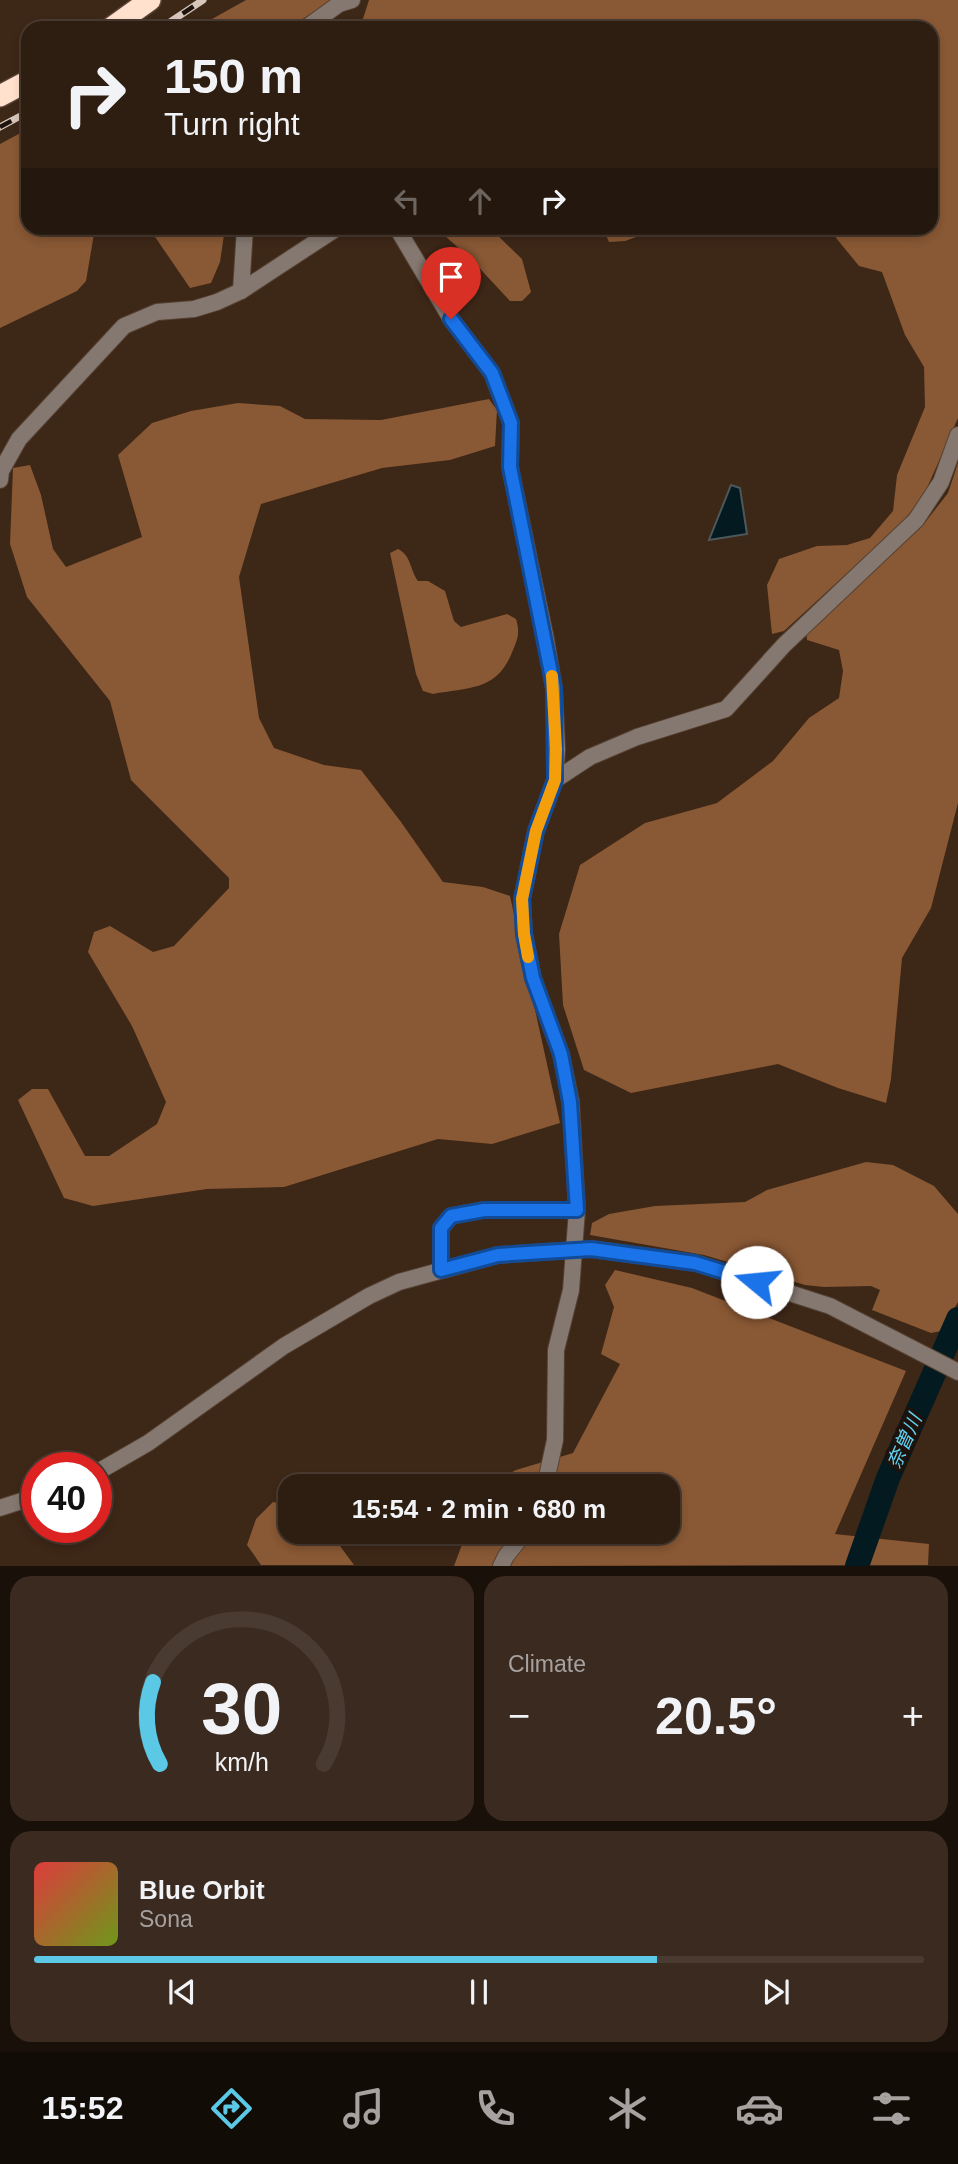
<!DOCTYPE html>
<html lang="en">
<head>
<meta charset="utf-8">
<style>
	body { margin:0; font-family:Helvetica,"Noto Sans JP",sans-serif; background:#3a2a1f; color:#f1f3f6; height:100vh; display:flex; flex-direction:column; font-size:26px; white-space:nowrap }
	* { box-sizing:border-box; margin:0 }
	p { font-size:23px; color:#a7a29f }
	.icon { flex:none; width:38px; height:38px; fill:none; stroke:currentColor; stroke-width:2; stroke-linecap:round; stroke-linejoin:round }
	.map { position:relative; height:1566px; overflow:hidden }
	.sheet { display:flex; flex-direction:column; gap:10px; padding:10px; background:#191009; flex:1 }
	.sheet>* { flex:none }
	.hud { position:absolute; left:21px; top:21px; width:917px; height:214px; border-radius:21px; box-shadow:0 4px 10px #0003,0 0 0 2px #493b31; background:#2e1d11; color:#f1f3f6; overflow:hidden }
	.speed { position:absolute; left:21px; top:1452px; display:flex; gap:14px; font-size:35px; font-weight:700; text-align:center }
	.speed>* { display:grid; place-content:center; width:91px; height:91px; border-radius:50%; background:#2e1d11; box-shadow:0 4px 10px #0003,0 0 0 2px #493b31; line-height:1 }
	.speed .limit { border:10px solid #d22; background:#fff; color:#111 }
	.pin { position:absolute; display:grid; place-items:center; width:60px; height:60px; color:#fff; margin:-72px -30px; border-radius:50% 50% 50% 0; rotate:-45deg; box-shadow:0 0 7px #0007 }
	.pin .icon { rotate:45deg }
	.me { position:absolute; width:77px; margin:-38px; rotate:287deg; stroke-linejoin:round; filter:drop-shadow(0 0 5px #0008) }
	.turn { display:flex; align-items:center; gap:24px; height:147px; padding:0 28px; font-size:32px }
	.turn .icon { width:91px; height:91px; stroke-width:2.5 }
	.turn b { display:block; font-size:49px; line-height:60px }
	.lanes { display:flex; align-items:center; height:66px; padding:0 28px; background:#0003; justify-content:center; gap:35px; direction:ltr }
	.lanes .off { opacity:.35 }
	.big { font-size:52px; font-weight:700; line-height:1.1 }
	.sheet .tile { flex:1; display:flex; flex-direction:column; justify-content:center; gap:10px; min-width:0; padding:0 24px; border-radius:21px; background:#3a2a1f }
	.sheet .dial { align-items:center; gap:0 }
	.dial svg { height:182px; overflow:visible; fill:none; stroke:#493b31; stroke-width:7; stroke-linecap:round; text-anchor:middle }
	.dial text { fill:#f1f3f6; stroke:none }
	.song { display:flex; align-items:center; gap:21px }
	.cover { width:84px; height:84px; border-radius:10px; background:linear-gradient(135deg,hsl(0 70% 55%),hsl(80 70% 35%)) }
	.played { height:7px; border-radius:4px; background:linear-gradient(90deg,#5bc8e6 70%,#493b31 70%) }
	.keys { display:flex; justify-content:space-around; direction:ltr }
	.heat { display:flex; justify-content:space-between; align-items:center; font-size:38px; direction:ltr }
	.sheet .tiles { flex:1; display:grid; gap:10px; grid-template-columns:1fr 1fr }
	.tile:last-child { grid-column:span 2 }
	.trip { position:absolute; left:278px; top:1474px; width:402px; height:70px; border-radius:21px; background:#2e1d11; box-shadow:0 4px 10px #0003,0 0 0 2px #493b31; font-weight:700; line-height:70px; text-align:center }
	.tab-bar { display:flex; height:112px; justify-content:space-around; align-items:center; background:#120c07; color:#a7a29f }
	.tab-bar .icon { width:49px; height:49px }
	.tab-bar .on { color:#5bc8e6 }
	.tab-bar b { font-size:32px; color:#f1f3f6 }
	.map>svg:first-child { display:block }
	.forest { fill:#895834 }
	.water { fill:#031a21; stroke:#4d585a; stroke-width:2 }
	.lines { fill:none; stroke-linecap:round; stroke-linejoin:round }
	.river { stroke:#031a21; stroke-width:24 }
	.minor-casing { stroke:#574233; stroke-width:18 }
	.highway-casing { stroke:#574233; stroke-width:24 }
	.minor { stroke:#847870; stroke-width:16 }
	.highway { stroke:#ffe1cd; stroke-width:21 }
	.rail-casing { stroke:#d6c6bb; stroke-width:7 }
	.rail { stroke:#1d130c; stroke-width:4.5; stroke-dasharray:13; stroke-linecap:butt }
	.minor-bridge-casing { stroke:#574233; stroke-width:18; stroke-linecap:butt }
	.minor-bridge { stroke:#847870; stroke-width:16 }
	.route-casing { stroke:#114b97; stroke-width:18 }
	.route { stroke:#1a73e8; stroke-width:12 }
	.slow { stroke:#f59e0b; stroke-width:12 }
	.labels { text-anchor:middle; stroke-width:7; stroke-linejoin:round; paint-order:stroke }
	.water-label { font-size:19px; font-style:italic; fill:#60d4f4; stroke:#1d130c }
</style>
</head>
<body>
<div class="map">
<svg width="958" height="1566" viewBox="0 0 958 1566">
	<rect width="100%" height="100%" fill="#3d2717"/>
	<!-- forest -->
	<g class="forest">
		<polygon points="246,0 332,0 289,28 196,28"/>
		<polygon points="369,0 958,0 958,418 923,497 900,525 784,631 772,634 767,585 779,559 817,546 847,545 870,538 893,511 897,475 925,407 924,367 905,335 882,272 859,266 832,233 800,228 931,228 931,28 360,28"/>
		<polygon points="28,129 28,228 95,228 86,281 77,291 0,328 0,144"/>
		<polygon points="149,228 225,228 220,262 211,283 190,288"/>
		<polygon points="436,228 490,228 522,259 531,292 522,301 510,301 470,258"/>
		<polygon points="603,228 661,228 625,241 609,242"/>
		<polygon points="489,399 497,410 495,446 450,460 382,468 261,504 239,577 259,718 274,748 324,765 361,770 401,822 443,882 483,887 510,896 560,1123 492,1144 438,1139 284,1187 207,1189 93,1206 64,1198 18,1100 32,1089 48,1089 85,1156 109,1156 157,1124 166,1102 132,1026 88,952 94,932 110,926 153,952 174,946 229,888 229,878 131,780 110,701 27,597 10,544 13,468 30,465 41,495 53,549 66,567 142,537 118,455 152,423 191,411 238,403 280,406 305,419 381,420"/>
		<polygon points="958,463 958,803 931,908 902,958 891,1079 886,1103 838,1088 778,1064 631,1093 584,1070 563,1005 559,934 580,865 645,823 717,803 773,761 809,718 839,698 843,671 839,650 807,640 806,629 923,525 948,493"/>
		<path d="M 398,549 C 411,555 410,570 418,581 L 428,581 L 445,591 L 454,621 L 461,627 L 507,614 L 516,619 C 520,632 518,638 513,650 C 498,691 470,687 433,694 L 423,691 L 416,674 L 390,553 Z"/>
		<polygon points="866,1162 893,1165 934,1186 958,1214 958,1302 941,1331 931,1333 872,1310 880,1290 871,1286 824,1287 805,1285 704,1255 590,1235 592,1223 609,1214 655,1206 745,1202 767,1190"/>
		<polygon points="615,1270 692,1288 906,1371 835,1534 929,1544 928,1565 454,1566 467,1531 668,1531 668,1486 486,1486 516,1470 573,1453 620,1364 601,1354 614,1307 605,1285"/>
		<polygon points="273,1502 290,1505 290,1531 329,1531 354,1565 261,1565 247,1545 256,1519"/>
	</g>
	<!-- water -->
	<polygon class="water" points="731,485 740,488 747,534 709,540"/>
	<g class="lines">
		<!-- river -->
		<polyline class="river" points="857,1566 888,1478 958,1319"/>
		<!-- minor casing -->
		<g class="minor-casing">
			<g id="minor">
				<polyline points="306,28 339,4 352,0"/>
				<polyline points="397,228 451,319 492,373 511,423 510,467 546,640 554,688 557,749 555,780 536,831 522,899 524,934 533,978 561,1054 571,1102 577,1210 483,1210 451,1216 441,1228 441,1270"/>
				<polyline points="241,291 245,228"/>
				<polyline points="0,480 1,471 19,439 124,326 157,312 194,309 217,302 241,291 337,228"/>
				<polyline points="555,780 590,757 637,737 726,709 784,645 916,520 941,482 958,435"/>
				<polyline points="96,1473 148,1443 284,1346 369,1296 399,1282 498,1255 591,1249 696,1263 830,1306 958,1372"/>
				<polyline points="545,1486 555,1440 556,1350 571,1290"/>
				<polyline points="0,1508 37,1496"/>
				<polyline points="501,1566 506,1556 526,1531"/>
			</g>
		</g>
		<!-- highway casing -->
		<g class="highway-casing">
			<g id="highway">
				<polyline points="111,28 150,0"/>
				<polyline points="0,96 28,81"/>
			</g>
		</g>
		<!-- minor -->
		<use href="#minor" class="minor"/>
		<!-- highway -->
		<use href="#highway" class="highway"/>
		<!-- rail casing -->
		<g class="rail-casing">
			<g id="rail">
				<polyline points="161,28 203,0"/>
				<polyline points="0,127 28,112"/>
			</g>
		</g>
		<!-- rail -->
		<use href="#rail" class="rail"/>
		<!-- minor-bridge casing -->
		<g class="minor-bridge-casing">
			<polyline id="minor-bridge" points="571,1290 577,1210"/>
		</g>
		<!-- minor-bridge -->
		<use href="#minor-bridge" class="minor-bridge"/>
	</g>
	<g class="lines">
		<!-- route casing -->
		<g class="route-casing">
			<polyline id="route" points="451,319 492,373 511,423 510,467 554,688 555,780 536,831 522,899 524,934 533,978 561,1054 570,1102 577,1210 484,1210 451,1216 441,1228 441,1270 498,1255 591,1249 695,1263 757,1282"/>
		</g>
		<!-- route -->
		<use href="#route" class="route"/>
		<!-- slow -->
		<polyline class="slow" points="528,957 524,934 522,899 536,831 555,780 556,749 552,676"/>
	</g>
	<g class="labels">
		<!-- water labels -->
		<g class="water-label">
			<text transform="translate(904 1441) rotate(-66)" y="7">奈曽川</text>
		</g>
	</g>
</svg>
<div class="speed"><div class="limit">40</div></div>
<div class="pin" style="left:451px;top:319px;background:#d93025"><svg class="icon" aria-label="arrive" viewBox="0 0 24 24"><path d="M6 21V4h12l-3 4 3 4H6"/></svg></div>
<svg class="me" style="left:757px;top:1282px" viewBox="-20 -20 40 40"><circle r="19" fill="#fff"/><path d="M0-13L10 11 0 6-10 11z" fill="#1a73e8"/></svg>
<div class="trip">15:54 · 2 min · 680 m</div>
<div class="hud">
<div class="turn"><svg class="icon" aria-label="right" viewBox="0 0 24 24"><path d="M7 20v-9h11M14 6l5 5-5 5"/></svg><div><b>150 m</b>Turn right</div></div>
<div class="lanes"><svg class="icon off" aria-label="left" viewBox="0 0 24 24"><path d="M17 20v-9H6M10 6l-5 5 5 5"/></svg><svg class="icon off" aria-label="ahead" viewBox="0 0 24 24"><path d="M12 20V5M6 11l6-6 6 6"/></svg><svg class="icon" aria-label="right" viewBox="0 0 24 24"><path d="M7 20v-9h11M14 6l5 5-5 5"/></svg></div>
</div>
</div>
<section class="sheet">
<div class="tiles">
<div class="tile dial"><svg viewBox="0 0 100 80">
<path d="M14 69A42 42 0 1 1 86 69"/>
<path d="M14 69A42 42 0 0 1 11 33" stroke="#5bc8e6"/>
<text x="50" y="56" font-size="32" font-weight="700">30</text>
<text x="50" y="72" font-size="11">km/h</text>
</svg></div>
<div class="tile"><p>Climate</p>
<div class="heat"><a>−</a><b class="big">20.5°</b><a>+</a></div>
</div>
<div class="tile">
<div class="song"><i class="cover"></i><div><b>Blue Orbit</b><p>Sona</p></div></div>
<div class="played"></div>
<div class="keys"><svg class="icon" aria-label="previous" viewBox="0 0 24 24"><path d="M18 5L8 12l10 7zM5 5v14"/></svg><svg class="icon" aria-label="pause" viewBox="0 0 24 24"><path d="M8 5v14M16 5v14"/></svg><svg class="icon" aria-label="next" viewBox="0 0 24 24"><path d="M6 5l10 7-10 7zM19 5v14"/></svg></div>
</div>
</div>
</section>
<nav class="tab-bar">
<b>15:52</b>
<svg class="icon on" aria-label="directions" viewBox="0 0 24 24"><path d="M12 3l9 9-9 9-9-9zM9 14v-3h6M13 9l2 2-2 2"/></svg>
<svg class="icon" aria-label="music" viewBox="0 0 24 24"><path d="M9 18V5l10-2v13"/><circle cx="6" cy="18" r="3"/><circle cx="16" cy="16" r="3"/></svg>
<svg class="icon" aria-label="phone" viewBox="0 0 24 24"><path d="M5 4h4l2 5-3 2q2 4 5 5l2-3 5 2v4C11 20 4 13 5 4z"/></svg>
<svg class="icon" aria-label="climate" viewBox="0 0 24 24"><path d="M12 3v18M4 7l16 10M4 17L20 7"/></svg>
<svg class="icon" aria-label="car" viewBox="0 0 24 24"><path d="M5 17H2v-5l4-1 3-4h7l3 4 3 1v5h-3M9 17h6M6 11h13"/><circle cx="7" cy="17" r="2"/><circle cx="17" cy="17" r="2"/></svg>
<svg class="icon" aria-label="filters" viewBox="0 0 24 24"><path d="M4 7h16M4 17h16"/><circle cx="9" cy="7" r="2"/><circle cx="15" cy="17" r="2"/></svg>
</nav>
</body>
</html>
